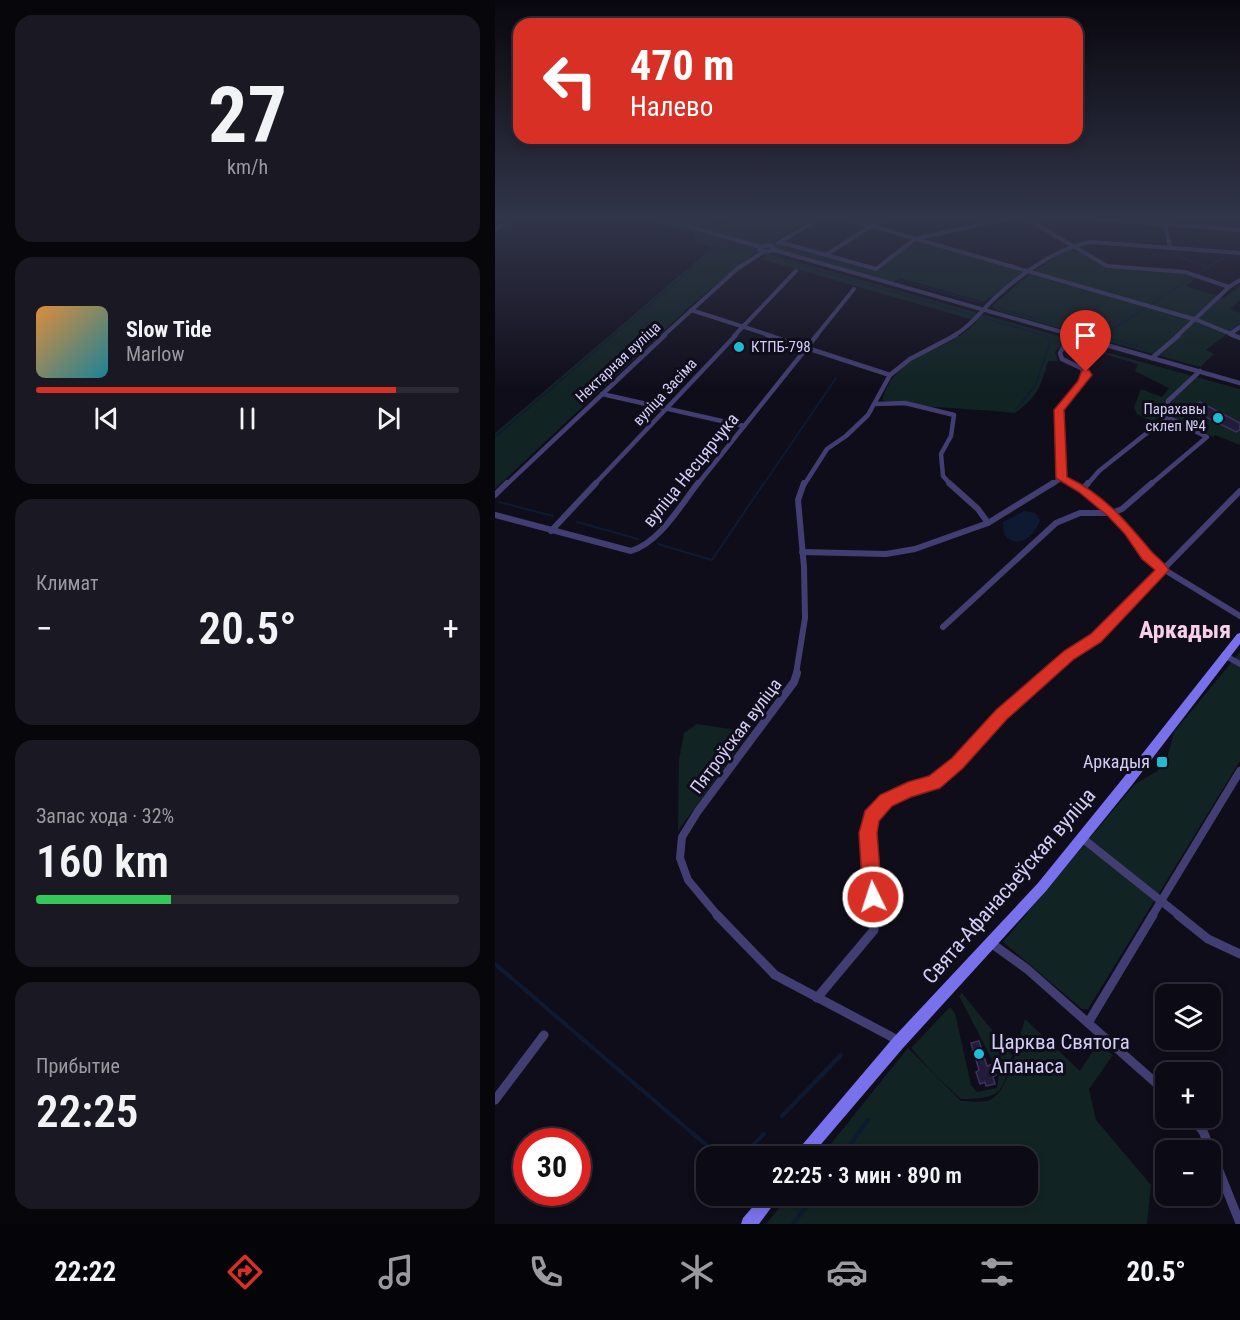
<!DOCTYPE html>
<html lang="ru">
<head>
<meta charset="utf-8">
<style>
	body { margin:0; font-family:"Roboto Condensed",sans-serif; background:#1a1822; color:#f1f3f6; height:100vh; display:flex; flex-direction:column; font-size:22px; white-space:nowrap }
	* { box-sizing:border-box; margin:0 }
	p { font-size:20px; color:#9a9aa0 }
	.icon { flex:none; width:33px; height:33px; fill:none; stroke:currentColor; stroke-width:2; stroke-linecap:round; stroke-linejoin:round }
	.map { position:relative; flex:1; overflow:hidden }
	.drawer { display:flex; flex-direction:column; gap:15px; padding:15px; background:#07060b; width:495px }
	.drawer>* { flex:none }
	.hud { position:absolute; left:18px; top:18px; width:570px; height:126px; border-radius:18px; box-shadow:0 3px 9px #0003,0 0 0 2px #2c2b34; background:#d93025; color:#fff; overflow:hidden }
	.fabs { position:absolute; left:660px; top:984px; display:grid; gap:12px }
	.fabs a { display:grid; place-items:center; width:66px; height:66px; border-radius:12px; background:#0c0a14; box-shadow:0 3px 9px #0003,0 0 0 2px #2c2b34; font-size:30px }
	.speed { position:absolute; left:18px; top:1128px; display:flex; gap:12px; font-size:30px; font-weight:700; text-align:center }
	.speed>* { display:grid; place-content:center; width:78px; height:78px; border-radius:50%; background:#0c0a14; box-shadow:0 3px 9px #0003,0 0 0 2px #2c2b34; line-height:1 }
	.speed .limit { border:9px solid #d22; background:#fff; color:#111 }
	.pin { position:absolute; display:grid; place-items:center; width:51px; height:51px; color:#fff; margin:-62px -26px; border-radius:50% 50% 50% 0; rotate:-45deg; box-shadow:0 0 6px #0007 }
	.pin .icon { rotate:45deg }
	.me { position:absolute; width:66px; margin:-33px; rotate:356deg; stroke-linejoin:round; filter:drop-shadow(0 0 4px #0008) }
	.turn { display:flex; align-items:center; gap:21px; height:126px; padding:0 18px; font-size:27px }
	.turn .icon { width:78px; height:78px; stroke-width:2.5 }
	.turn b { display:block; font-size:42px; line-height:51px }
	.big { font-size:45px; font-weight:600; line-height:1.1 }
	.drawer .tile { flex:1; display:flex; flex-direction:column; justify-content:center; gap:9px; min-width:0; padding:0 21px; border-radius:18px; background:#1a1822 }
	.drawer .dial { align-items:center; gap:0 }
	.dial b { font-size:78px; line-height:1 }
	.song { display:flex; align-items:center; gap:18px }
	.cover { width:72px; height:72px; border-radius:9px; background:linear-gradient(135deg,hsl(30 70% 55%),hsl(190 70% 35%)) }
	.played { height:6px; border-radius:3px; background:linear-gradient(90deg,#d93025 85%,#2c2b34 85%) }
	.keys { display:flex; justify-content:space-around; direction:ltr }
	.heat { display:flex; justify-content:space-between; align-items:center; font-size:33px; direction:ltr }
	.charge { height:9px; border-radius:4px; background:linear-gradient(90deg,#34c759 32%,#2c2b34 0) }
	.trip { position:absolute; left:201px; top:1146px; width:342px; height:60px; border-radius:18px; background:#0c0a14; box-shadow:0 3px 9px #0003,0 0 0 2px #2c2b34; font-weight:600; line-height:60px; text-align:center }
	.tab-bar { display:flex; height:96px; justify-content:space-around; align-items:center; background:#050408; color:#9a9aa0 }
	.tab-bar .icon { width:42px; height:42px }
	.tab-bar .active { color:#d93025 }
	.tab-bar b { font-size:27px; color:#f1f3f6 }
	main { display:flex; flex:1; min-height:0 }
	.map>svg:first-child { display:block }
	.green { fill:#112323 }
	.water { fill:#0e1a32 }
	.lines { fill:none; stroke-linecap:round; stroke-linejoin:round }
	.stream-far2 { stroke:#0e1a32; stroke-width:1.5 }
	.stream-far1 { stroke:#0e1a32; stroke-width:2 }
	.stream { stroke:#0e1a32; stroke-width:4 }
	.building { fill:#231c38; stroke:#3c3161; stroke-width:1.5 }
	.street-far4 { stroke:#423e73; stroke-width:4 }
	.street-far3 { stroke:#423e73; stroke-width:4.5 }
	.street-far2 { stroke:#423e73; stroke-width:6 }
	.street-far1 { stroke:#423e73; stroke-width:8 }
	.street { stroke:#423e73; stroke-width:9 }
	.secondary { fill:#7871eb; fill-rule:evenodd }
	.route { fill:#d93025; stroke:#8d1f18; stroke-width:1.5 }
	.poi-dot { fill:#1dbbd4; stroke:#100d1a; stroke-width:2 }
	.labels { text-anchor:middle; stroke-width:6; stroke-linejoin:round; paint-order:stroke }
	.far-poi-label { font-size:15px; fill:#d4cdf8; stroke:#100d1a; text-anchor:start }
	.far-street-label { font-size:15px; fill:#d4cdf8; stroke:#100d1a }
	.street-label { font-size:18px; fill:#d4cdf8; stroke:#100d1a }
	.poi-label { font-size:18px; fill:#d4cdf8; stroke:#100d1a; text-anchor:end }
	.near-street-label { font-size:21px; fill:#d4cdf8; stroke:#100d1a }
	.near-poi-label { font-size:21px; fill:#d4cdf8; stroke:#100d1a; text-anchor:start }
	.district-label { font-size:24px; font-weight:bold; fill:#f8cfe8; stroke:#100d1a }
</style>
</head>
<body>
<main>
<section class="drawer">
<div class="tile dial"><b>27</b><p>km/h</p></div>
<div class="tile">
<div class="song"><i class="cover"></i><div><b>Slow Tide</b><p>Marlow</p></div></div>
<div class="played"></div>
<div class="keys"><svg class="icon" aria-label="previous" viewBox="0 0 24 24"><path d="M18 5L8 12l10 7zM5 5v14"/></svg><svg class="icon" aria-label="pause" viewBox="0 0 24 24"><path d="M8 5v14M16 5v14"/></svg><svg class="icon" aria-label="next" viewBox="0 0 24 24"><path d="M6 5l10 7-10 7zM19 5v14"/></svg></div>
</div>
<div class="tile"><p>Климат</p>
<div class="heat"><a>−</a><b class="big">20.5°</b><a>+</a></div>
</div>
<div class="tile"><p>Запас хода · 32%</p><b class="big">160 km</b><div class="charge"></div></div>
<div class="tile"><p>Прибытие</p><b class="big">22:25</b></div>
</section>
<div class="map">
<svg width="745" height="1224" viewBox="0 0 745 1224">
	<rect width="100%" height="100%" fill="#100d1a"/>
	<!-- green -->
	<g class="green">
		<polygon points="145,219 162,219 259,248 262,251 194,307 0,489 0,433 217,248 200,242 197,234"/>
		<polygon points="175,219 203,219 223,224 248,219 316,219 278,241 382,271 421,240 531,272 489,302 405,278 398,282 283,250 275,244 265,245"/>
		<polygon points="576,248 612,268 690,274 701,278 691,286 729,298 745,286 745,300 735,309 745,313 745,324 711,350 719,354 705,367 503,311 497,306 536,273"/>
		<path d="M 273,254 L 567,337 L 570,341 L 560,352 L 563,361 L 553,361 C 545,388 543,396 520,413 C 493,410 467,409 440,407 C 423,406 408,400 390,401 L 387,400 C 405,346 450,357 482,321 L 266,259 Z"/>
		<polygon points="577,343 745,389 745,445 720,435 718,437 676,417 670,412 657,422 642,414 639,407 646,389 667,397 674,388 640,371 643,364 579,345 573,346"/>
		<polygon points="745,652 745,761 593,1009 587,1009 508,942 640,784 661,772 671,762 679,732"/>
		<polygon points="202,724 255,732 183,831 184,760 189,733"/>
		<path d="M 467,993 L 517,1055 C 508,1093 506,1099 466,1099 L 440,1075 L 416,1048 L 455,1007 L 460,1013 L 476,1085 L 482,1092 L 502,1088 L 504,1073 L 464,996 Z"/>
		<path d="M 530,1019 L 585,1071 L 603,1043 L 618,1055 L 594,1089 L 601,1120 L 656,1185 L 652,1224 L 271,1224 L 294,1196 L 532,1196 L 532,1156 L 326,1156 L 413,1048 L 466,1101 C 474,1101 487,1103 495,1100 C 515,1091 523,1040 530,1019 Z"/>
	</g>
	<!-- water -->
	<path class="water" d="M 529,511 L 540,513 L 545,520 C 541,536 521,551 509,534 L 508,522 Z"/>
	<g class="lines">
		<!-- stream-far2 -->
		<g class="stream-far2">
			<polyline points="149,219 209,236"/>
			<polyline points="195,219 230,229"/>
			<polyline points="608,219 608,223 651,242"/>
			<polyline points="242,226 259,219"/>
			<polyline points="239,232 273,243"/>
			<polyline points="0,237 28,219"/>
			<polyline points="229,242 261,252"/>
			<polyline points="289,247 379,273"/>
			<polyline points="669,249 710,267"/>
			<polyline points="273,256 475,314"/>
			<polyline points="404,280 487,303"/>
			<polyline points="503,308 557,323"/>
			<polyline points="489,318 551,336 556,340 540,386 521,409"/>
			<polyline points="563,324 652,349"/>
			<polyline points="618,329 732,255"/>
			<polyline points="0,437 229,241"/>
			<polyline points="268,485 341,378"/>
		</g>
		<!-- stream-far1 -->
		<g class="stream-far1">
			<polyline points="4,502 58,516"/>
			<polyline points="82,522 143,539"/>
			<polyline points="163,544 217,560 269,483"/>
		</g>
		<!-- stream -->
		<g class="stream">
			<polyline points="0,964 224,1156"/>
			<polyline points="287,1116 346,1055"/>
			<polyline points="247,1156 269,1134"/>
			<polyline points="347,1156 373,1120"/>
			<polyline points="298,1224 315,1201"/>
		</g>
	</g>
	<!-- building -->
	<g class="building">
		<polygon points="705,402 745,423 745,430 741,432 695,409"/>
		<polygon points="484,1041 492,1066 498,1064 501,1075 498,1077 500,1084 491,1086 490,1082 485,1084 481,1072 484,1070 476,1043"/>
	</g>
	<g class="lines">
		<!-- street-far4 -->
		<g class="street-far4">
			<polyline points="169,219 265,247"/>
			<polyline points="352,219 702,320 741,336"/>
			<polyline points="532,219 612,266 690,272 734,287"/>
			<polyline points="599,219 745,230"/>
			<polyline points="669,219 675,247"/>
			<polyline points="0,230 17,219"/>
			<polyline points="285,242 381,269 420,239 511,219"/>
			<polyline points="283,243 324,219"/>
			<polygon points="275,245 280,249 273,252 264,250 265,247"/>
			<polyline points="279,250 581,336"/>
			<polyline points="331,255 376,226 392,219"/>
			<polyline points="196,310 277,336"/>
			<polyline points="735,334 745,327"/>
			<polyline points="168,336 242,269 268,252"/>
			<polyline points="239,336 301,271"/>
			<polyline points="321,336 359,289"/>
			<path d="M 458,336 C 477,326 487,309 503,295 C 527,273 564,247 596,242 L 745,253"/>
			<polyline points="682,336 734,287 745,280"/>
		</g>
		<!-- street-far3 -->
		<g class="street-far3">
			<polyline points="272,335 395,375"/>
			<polyline points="576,335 745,383"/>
			<polyline points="737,335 745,338"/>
			<polyline points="657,358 684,335"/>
			<polyline points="107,394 249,426"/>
			<polyline points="381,404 410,403 459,415 456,436 446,454 448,476 456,485"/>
			<polyline points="567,478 579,485"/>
			<polyline points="567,478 564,410 592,375 586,368 567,359 565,353 570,344 581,337"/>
			<polyline points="11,485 170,335"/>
			<polyline points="99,485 241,335"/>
			<polyline points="202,485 322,335"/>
			<polyline points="309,485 332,449 351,436 373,415 395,375 415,359 461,335"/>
			<polyline points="556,485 567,478"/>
			<polyline points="592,485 604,471 672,417 673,401 705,371"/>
			<polyline points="655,485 712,437 672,417"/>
		</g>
		<!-- street-far2 -->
		<g class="street-far2">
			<polyline points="454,483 483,509 493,523"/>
			<polyline points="577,483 617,514 652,555 665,567 745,616"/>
			<polyline points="588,489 593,483"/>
			<polyline points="0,495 12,483"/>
			<path d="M 0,515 L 136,551 C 165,542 185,506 203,483"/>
			<polyline points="56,531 101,483"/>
			<polyline points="307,552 391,554 420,549 493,523 558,483"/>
			<polyline points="448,627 561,523 585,513 617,513 627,509 657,483"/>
			<polyline points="729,655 745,664"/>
			<polyline points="301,674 310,618 309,567 303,500 309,483"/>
			<polyline points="552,674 574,655 601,638 745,491"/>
		</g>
		<!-- street-far1 -->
		<g class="street-far1">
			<polyline points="587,838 685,916"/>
			<polyline points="223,916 193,880 185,858 187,837 203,811 299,682 302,673"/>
			<polyline points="378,916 373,845 377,817 391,801 413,790 439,783 484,742 507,714 554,673"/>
			<polyline points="657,916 745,771"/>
		</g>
		<!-- street -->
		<g class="street">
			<polyline points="222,915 280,975 397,1037 402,1043"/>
			<polyline points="683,915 713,939 745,954"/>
			<polyline points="496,943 532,969 670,1091"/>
			<polyline points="322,998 379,930 378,915"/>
			<polyline points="593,1023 658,915"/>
			<polyline points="0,1100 49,1035"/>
			<polyline points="697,1118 708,1131 745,1223"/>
		</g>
		<!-- secondary -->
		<g class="secondary">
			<polygon points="745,633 745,644 637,785 551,891 408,1048 316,1156 300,1156 302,1151 398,1038 543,883 629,777 742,634"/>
			<polygon points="267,1196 284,1196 281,1201 264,1224 246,1224 248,1218"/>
		</g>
	</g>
	<!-- sky -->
	<linearGradient id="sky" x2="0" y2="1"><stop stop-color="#09070e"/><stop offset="0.56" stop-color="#313549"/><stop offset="1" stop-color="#313549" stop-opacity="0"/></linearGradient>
	<rect width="745" height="390" fill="url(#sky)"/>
	<!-- route -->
	<path class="route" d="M 587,370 L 594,370 L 597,375 L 569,410 L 572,477 C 608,494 630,520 655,550 C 661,557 669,562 674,570 L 606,642 L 579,659 L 512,719 L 468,768 L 445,788 L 416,797 L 397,806 L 384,821 L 382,833 L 387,897 L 384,904 L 378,907 L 371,904 L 368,897 L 364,833 L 370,811 L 385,795 L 413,782 L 434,776 L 457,758 L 501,710 L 569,651 L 596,634 L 660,570 L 647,559 L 630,534 L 613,516 L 584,492 L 561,478 L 559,410 L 583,381 Z"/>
	<!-- markers -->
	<g class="poi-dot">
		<circle cx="244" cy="347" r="6"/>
		<circle cx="723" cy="418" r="6"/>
		<rect x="661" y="756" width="12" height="12" rx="3"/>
		<circle cx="484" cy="1054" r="6"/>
	</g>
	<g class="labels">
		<!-- far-poi labels -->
		<g class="far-poi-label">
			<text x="256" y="352">КТПБ-798</text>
			<text x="711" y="414" text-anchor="end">Парахавы<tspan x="711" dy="17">склеп №4</tspan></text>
		</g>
		<!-- far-street labels -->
		<g class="far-street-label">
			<text transform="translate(123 362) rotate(-43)" y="5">Нектарная вуліца</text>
			<text transform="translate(170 392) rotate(-47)" y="5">вуліца Засіма</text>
		</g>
		<!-- street labels -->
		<g class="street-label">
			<text transform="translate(196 470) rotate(-51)" y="6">вуліца Несцярчука</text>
			<text transform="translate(241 736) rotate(-53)" y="6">Пятроўская вуліца</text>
		</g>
		<!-- poi labels -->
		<g class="poi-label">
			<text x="655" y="768">Аркадыя</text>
		</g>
		<!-- near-street labels -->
		<g class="near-street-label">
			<text transform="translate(514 886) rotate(-49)" y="7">Свята-Афанасьеўская вуліца</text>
		</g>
		<!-- near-poi labels -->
		<g class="near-poi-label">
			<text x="496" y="1049">Царква Святога<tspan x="496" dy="24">Апанаса</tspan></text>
		</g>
		<!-- district labels -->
		<g class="district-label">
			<text x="690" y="638">Аркадыя</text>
		</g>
	</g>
</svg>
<div class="fabs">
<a><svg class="icon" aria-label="layers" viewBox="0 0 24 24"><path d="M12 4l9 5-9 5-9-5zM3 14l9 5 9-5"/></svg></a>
<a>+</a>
<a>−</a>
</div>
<div class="speed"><div class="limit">30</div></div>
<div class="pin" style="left:591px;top:372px;background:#d93025"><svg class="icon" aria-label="arrive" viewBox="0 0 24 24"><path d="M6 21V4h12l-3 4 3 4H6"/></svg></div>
<svg class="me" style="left:378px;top:897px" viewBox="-20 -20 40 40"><circle r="17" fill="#d93025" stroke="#fff" stroke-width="3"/><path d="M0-11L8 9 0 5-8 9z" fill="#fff"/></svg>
<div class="trip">22:25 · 3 мин · 890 m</div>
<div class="hud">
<div class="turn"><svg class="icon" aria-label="left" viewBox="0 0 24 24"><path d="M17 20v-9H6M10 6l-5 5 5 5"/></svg><div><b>470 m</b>Налево</div></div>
</div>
</div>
</main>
<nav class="tab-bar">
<b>22:22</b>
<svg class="icon active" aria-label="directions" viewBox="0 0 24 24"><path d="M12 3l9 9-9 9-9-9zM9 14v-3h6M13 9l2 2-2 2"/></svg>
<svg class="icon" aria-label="music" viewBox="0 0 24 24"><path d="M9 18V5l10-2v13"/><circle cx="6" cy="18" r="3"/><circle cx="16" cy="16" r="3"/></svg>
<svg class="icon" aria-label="phone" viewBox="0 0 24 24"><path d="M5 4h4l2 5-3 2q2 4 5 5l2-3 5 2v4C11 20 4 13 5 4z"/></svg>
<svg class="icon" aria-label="climate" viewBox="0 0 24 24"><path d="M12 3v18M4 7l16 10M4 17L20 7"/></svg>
<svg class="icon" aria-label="car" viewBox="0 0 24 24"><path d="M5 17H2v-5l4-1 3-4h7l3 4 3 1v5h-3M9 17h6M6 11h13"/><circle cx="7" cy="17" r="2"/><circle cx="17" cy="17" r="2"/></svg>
<svg class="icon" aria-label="filters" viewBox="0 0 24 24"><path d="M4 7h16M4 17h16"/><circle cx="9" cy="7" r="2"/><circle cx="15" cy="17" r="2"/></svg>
<b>20.5°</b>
</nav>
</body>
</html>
